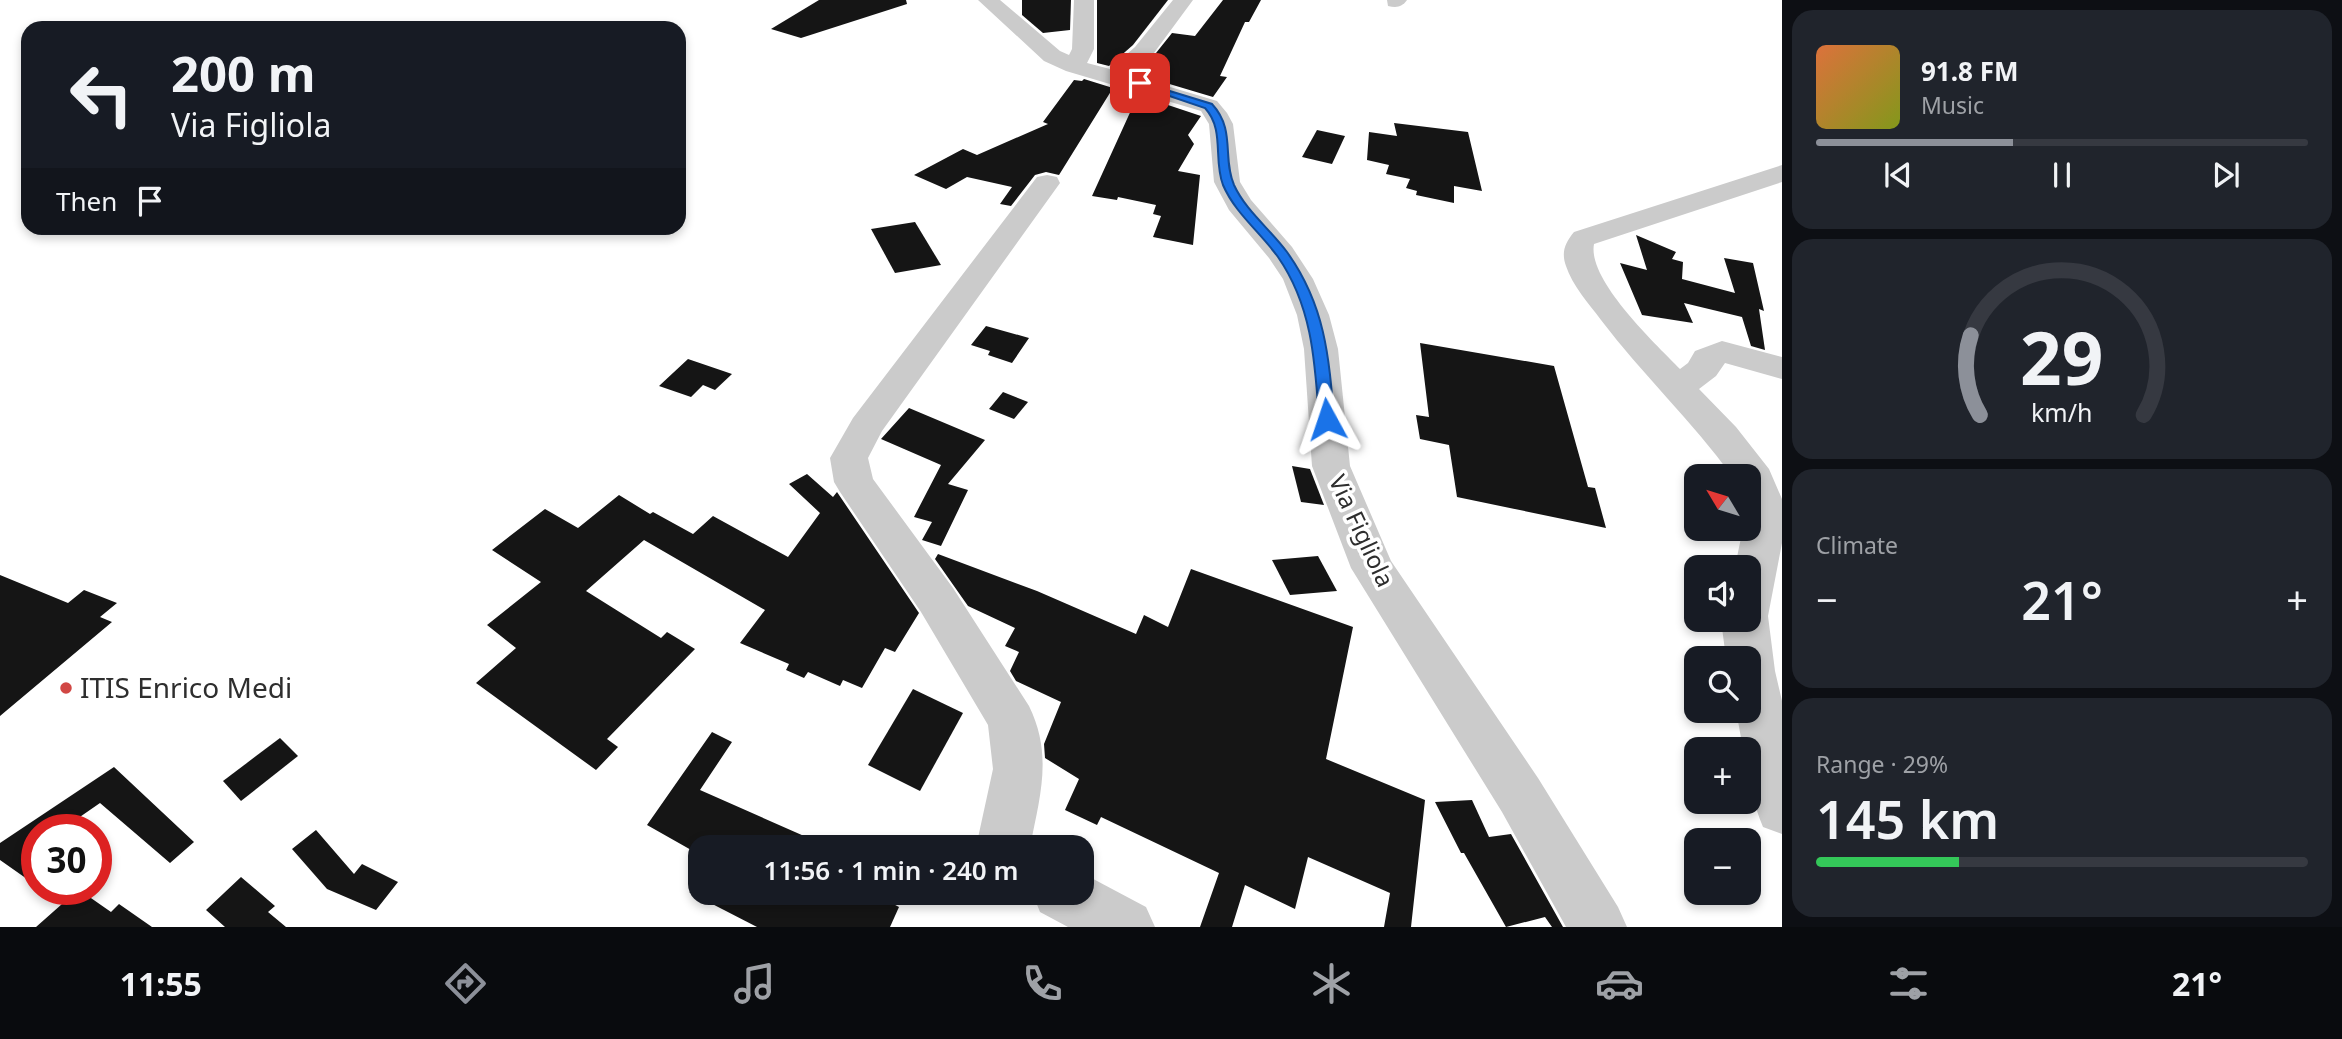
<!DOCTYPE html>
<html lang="en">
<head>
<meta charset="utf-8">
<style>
	body { margin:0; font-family:"Noto Sans",sans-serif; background:#20242c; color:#f1f3f6; height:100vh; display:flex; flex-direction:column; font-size:26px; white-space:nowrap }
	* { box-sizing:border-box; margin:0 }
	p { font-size:23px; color:#9ea1a6 }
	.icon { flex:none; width:38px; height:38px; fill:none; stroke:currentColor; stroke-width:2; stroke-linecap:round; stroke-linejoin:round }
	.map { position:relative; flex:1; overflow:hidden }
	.sheet { display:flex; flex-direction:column; gap:10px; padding:10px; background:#0d0f14; width:560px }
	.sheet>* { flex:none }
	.hud { position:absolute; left:21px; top:21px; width:665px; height:214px; border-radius:21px; box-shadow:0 4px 10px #0003; background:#171b24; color:#f1f3f6; overflow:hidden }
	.needle { width:46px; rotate:308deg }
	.tools { position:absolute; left:1684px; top:464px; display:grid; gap:14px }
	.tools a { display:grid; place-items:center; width:77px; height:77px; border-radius:14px; background:#171b24; box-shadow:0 4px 10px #0003; font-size:35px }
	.speed { position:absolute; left:21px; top:814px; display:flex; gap:14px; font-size:35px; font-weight:700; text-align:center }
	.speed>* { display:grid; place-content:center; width:91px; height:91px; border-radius:50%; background:#171b24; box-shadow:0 4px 10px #0003; line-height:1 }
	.speed .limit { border:10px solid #d22; background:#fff; color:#111 }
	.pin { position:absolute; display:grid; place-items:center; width:60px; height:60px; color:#fff; margin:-30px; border-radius:14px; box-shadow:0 4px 10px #0006 }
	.me { position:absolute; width:77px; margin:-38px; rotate:355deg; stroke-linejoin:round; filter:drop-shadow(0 0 5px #0008) }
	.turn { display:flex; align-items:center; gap:24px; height:147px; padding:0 35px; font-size:32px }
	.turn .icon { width:91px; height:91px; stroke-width:2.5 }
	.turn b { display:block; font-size:49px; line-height:60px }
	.then { display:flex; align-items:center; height:66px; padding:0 35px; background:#0003; gap:14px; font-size:26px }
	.big { font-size:52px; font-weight:600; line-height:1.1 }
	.sheet .widget { flex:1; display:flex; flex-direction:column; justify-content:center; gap:10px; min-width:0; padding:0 24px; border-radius:21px; background:#20242c }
	.sheet .dial { align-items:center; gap:0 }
	.dial svg { height:182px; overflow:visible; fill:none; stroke:#363941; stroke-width:7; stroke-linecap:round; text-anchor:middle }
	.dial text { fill:#f1f3f6; stroke:none }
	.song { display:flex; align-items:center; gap:21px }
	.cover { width:84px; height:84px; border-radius:10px; background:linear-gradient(135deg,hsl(20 70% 55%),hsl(70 70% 35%)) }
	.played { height:7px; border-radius:4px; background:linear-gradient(90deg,#8c9099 40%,#363941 40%) }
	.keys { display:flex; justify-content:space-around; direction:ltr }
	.heat { display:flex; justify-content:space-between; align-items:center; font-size:38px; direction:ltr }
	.charge { height:10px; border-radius:5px; background:linear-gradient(90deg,#34c759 29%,#363941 0) }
	.trip { position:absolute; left:688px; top:835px; width:406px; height:70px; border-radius:21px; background:#171b24; box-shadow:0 4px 10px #0003; font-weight:600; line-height:70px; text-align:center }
	.menu { display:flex; height:112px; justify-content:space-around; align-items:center; background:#090b0e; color:#9ea1a6 }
	.menu .icon { width:49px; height:49px }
	.menu .current { color:#8c9099 }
	.menu b { font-size:32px; color:#f1f3f6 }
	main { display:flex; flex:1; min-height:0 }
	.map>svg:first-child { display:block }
	.building { fill:#151515 }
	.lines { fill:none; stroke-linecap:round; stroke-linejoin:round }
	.minor { fill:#cbcbcb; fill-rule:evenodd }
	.route { fill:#1a73e8; stroke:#114b97; stroke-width:2 }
	.poi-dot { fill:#d14744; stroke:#fff; stroke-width:2.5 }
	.labels { text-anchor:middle; stroke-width:7; stroke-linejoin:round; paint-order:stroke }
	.street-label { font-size:24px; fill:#2e2e2e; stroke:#fff }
	.near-poi-label { font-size:28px; fill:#2e2e2e; stroke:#fff; text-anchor:start }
</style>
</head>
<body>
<main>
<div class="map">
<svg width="1782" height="927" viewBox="0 0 1782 927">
	<rect width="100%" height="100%" fill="#fff"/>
	<!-- building -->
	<g class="building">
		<polygon points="819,0 906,0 907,4 801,38 771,29"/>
		<polygon points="1022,0 1071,0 1070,30 1043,33 1022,15"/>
		<polygon points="1097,0 1168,0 1133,45 1109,66 1097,63"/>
		<polygon points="1223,0 1261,0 1249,22 1245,22 1220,76 1227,77 1213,97 1146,77 1151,65 1148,63 1172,33 1195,36"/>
		<polygon points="1084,79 1113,88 1059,175 1046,172 1035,175 1011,206 1000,204 1012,187 967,177 946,189 914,175 963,149 977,155 1048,124 1043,122 1074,80 1082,81"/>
		<polygon points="1138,95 1201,116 1188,135 1194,144 1178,171 1200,175 1193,245 1153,237 1161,216 1153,214 1156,205 1118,197 1117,200 1092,196"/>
		<polygon points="1394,123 1468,132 1482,191 1454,186 1454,203 1416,195 1417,191 1406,188 1410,179 1386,174 1389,165 1367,160 1369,132 1397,136"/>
		<polygon points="1317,130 1345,136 1332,164 1302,157"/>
		<polygon points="915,222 941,265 895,273 871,229"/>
		<polygon points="1636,235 1676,252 1672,259 1683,262 1682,279 1735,293 1724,258 1753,263 1764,311 1759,309 1765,350 1751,346 1742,317 1684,303 1693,323 1642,315 1620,263 1647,270"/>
		<polygon points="986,326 1029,338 1012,363 988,355 990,351 971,345"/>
		<polygon points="1420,343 1554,366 1588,487 1595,488 1606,528 1457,497 1449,445 1420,439 1416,415 1429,417"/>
		<polygon points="688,359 732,374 715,390 703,385 691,397 659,386"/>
		<polygon points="1003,392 1028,402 1014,419 989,409"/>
		<polygon points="909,408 985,440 948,484 968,490 941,546 922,540 932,522 914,517 941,465 881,439"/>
		<polygon points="1292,466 1310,469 1324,505 1301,502"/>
		<polygon points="807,474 833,497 837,492 919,613 895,652 885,648 862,688 843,680 840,686 808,672 804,678 786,670 789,664 740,643 765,610 644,540 586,591 661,638 667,632 695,649 607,739 618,747 596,770 476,683 516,648 487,625 541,582 492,550 545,509 578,528 619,495 650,514 653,512 693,534 713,516 788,557 820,513 789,484"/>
		<polygon points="938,554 1037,591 1136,634 1144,615 1168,627 1191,569 1353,627 1326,759 1425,800 1411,927 1384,927 1390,893 1308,857 1295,909 1245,885 1232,927 1200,927 1219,873 1101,817 1097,825 1065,810 1079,779 1045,758 1044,744 1061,702 1016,681 1010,671 1019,652 1005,646 1015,628 968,606 935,559"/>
		<polygon points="1318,556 1337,591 1290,595 1272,560"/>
		<polygon points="0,575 68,603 84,590 117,603 100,617 112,622 0,716"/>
		<polygon points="913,689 963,713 920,791 868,765"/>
		<polygon points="712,732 732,742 700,790 829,847 700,847 700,855 647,825"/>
		<polygon points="280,738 298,756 241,801 223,781"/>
		<polygon points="114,767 194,842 170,863 100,803 61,830 37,830 37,886 0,860 0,843"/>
		<polygon points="1472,800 1489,837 1511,834 1563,927 1552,927 1545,917 1506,927 1464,853 1461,853 1435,802"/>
		<polygon points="316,830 354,874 362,864 398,882 376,910 327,889 292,849"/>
		<polygon points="241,877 275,906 268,912 286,927 225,927 206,910"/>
		<polygon points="41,889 78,889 111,912 119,904 152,927 36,927 62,904"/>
		<polygon points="689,892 871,892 899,907 890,927 757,927"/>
	</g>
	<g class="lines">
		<!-- minor -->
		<g class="minor">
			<polygon points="978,0 1000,0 1060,51 1069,55 1072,49 1074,0 1094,0 1094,49 1087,63 1110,69 1135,47 1173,0 1193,0 1151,57 1130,75 1217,101 1227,113 1233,124 1240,182 1251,200 1292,247 1313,279 1329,315 1338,349 1350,466 1391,561 1538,778 1618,907 1627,927 1566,927 1502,812 1351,568 1312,466 1304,349 1297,315 1283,279 1269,258 1229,210 1214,182 1209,124 1201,111 1066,71 1044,61"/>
			<path d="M 1387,0 L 1407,0 C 1402,7 1397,8 1388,6 Z"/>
			<path d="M 1782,165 L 1782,182 L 1594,244 C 1587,280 1656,344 1680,369 L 1688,363 L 1695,351 L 1722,341 L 1782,357 L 1782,379 L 1725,363 L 1716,376 L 1699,389 L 1736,427 L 1769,469 L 1782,499 L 1782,543 L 1768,616 L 1775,671 L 1782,701 L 1782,834 L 1763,827 C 1752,801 1748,776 1748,749 L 1743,749 L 1736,710 L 1748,710 L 1748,658 L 1726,658 L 1722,628 L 1725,620 L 1748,620 L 1748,567 L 1735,567 L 1743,528 L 1748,528 L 1748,476 L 1732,476 C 1692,421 1642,374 1601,320 C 1589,304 1572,285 1566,266 C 1561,252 1565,243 1574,232 Z"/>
			<path d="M 1047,175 L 1057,177 L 1060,183 L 882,431 L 868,458 L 873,479 L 953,588 L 1029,706 C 1053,755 1040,796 1030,847 L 976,847 L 993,769 L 988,725 L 921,612 L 840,492 L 834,482 L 830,458 L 853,418 L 1037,177 Z"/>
			<polygon points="1082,873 1146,907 1155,927 1068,927 1040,912 1032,892 1082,892"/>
		</g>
	</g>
	<!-- route -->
	<path class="route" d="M 1137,81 L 1212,104 C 1236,130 1222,157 1234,185 C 1246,211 1270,229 1287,252 C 1325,305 1329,356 1334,419 L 1332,423 L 1327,424 L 1319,419 C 1315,361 1312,306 1278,257 C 1260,232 1235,213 1223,185 C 1213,159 1225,130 1205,108 L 1137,85 Z"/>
	<!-- markers -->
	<circle class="poi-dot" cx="66" cy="688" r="7"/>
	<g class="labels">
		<!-- street labels -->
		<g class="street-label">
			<text transform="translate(1361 531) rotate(65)" y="8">Via Figliola</text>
		</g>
		<!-- near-poi labels -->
		<g class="near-poi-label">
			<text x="80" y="698">ITIS Enrico Medi</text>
		</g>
	</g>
</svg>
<div class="tools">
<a><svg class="needle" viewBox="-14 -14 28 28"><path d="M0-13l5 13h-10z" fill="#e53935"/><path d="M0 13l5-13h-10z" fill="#9ea1a6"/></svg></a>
<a><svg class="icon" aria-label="sound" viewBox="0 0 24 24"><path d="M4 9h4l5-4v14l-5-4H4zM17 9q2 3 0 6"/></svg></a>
<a><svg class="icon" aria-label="search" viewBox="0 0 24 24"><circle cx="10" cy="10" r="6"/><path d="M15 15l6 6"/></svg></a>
<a>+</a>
<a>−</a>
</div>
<div class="speed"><div class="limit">30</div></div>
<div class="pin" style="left:1140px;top:83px;background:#d93025"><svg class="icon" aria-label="arrive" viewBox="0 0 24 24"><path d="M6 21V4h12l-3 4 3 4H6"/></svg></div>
<svg class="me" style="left:1327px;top:419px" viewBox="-20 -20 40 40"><path d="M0-17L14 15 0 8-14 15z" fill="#1a73e8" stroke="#fff" stroke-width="4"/></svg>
<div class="trip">11:56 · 1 min · 240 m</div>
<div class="hud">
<div class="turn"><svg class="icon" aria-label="left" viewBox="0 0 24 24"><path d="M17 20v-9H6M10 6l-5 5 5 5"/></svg><div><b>200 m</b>Via Figliola</div></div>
<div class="then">Then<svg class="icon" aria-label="arrive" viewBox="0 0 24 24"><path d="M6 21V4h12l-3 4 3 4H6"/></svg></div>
</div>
</div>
<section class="sheet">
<div class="widget">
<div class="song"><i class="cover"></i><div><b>91.8 FM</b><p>Music</p></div></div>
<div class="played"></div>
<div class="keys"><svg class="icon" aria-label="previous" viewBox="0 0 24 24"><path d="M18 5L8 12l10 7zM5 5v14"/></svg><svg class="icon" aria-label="pause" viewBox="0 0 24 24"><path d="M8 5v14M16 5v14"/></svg><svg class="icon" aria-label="next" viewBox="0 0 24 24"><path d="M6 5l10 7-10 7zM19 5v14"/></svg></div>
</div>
<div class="widget dial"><svg viewBox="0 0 100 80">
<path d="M14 69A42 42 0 1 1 86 69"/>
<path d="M14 69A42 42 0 0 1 10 34" stroke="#8c9099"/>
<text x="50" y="56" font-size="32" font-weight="700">29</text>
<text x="50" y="72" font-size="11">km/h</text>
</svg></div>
<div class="widget"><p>Climate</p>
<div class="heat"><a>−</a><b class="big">21°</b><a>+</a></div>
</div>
<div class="widget"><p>Range · 29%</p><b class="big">145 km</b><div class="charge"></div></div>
</section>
</main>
<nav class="menu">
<b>11:55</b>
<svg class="icon current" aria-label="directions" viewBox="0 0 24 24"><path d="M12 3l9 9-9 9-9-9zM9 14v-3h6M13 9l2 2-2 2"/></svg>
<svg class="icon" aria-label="music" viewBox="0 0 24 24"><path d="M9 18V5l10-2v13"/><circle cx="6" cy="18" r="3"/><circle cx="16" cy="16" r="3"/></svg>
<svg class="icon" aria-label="phone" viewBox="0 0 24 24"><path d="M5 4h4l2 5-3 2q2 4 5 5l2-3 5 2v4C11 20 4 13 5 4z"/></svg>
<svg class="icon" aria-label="climate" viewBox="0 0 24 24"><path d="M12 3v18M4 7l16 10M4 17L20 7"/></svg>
<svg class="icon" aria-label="car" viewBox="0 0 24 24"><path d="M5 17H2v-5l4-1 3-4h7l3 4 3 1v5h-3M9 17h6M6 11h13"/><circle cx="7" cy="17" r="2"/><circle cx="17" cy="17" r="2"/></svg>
<svg class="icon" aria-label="filters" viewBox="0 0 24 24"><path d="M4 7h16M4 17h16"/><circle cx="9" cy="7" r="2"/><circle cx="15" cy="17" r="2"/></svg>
<b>21°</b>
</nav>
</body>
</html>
